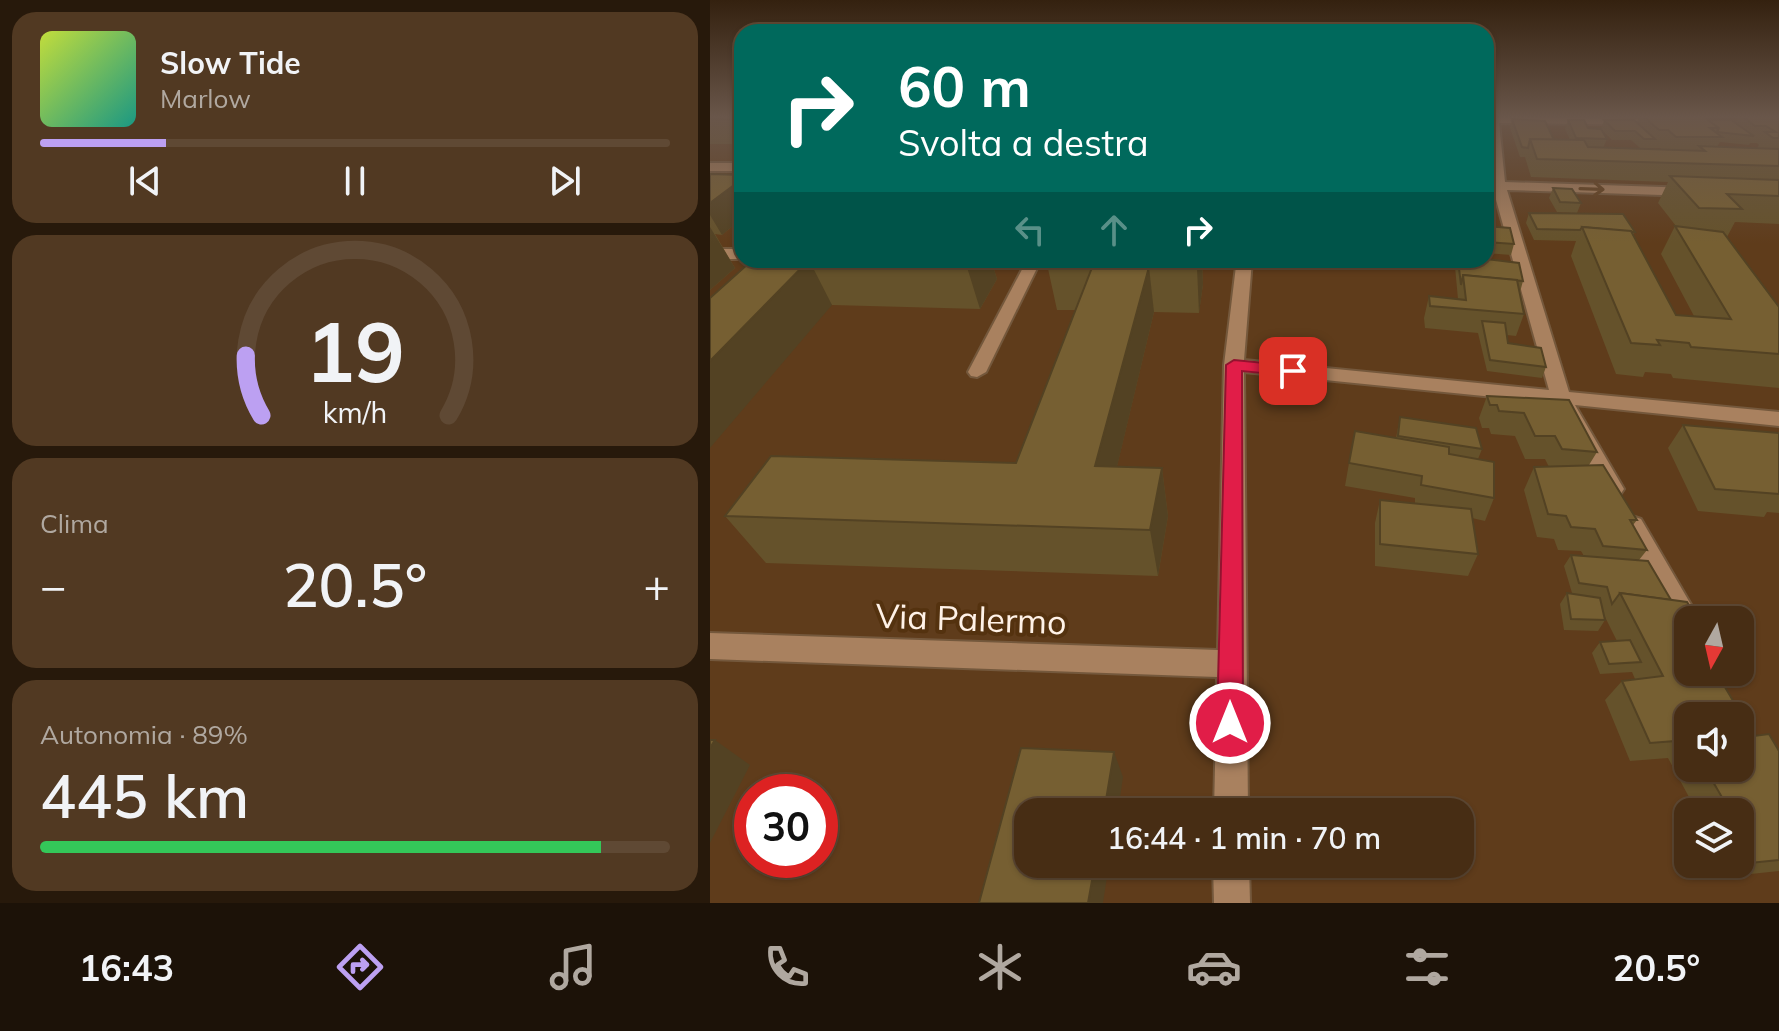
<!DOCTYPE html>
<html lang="it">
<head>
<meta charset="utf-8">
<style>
	body { margin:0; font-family:Mulish,sans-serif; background:#513922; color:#f1f3f6; height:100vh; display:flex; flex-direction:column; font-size:30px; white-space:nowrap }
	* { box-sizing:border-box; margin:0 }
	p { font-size:26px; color:#b0a8a0 }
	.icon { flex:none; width:44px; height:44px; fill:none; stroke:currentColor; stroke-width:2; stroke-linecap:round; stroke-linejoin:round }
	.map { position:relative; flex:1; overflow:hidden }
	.details { display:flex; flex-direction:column; gap:12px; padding:12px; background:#27190b; width:710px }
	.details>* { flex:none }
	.guide { position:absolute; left:24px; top:24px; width:760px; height:244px; border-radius:24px; box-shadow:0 2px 6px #0004,0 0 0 2px #5f4934; background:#00695c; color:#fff; overflow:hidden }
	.needle { width:52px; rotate:188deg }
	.tools { position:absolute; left:964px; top:606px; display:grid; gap:16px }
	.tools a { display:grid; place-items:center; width:80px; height:80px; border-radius:16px; background:#472d14; box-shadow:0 2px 6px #0004,0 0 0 2px #5f4934; font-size:40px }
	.speed { position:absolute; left:24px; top:774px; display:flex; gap:16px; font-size:40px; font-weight:700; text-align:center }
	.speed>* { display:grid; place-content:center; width:104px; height:104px; border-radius:50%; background:#472d14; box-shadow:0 2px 6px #0004,0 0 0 2px #5f4934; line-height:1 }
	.speed .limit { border:12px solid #d22; background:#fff; color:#111 }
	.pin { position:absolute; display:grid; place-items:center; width:68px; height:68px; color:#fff; margin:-34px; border-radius:16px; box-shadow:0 4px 12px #0006 }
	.me { position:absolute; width:88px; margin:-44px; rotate:0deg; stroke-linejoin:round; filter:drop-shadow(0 0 6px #0008) }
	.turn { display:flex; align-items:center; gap:28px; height:168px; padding:0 32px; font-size:36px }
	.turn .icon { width:104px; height:104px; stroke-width:2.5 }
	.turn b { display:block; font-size:56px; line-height:68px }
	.lanes { display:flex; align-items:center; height:76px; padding:0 32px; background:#0003; justify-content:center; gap:40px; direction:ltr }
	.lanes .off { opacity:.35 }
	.big { font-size:60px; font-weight:600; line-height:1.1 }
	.details .tile { flex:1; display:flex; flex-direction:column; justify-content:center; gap:12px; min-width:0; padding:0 28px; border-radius:24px; background:#513922 }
	.details .dial { align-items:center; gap:0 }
	.dial svg { height:208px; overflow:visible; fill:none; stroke:#5f4934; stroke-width:7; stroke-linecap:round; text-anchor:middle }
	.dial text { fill:#f1f3f6; stroke:none }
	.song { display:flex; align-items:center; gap:24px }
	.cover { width:96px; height:96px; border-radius:12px; background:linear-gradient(135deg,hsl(70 70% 55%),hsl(170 70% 35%)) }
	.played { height:8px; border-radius:4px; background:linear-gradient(90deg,#bca0f2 20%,#5f4934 20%) }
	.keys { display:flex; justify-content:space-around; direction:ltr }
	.heat { display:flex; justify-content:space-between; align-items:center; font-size:44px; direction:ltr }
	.charge { height:12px; border-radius:6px; background:linear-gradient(90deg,#34c759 89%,#5f4934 0) }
	.trip { position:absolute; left:304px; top:798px; width:460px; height:80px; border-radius:24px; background:#472d14; box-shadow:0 2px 6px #0004,0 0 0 2px #5f4934; font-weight:600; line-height:80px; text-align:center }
	.tabs { display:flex; height:128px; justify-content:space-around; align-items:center; background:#1c1208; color:#b0a8a0 }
	.tabs .icon { width:56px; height:56px }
	.tabs .on { color:#bca0f2 }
	.tabs b { font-size:36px; color:#f1f3f6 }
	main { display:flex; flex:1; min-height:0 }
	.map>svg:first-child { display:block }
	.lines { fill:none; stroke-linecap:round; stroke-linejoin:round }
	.service-casing { stroke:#74583c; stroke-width:4 }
	.minor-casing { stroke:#74583c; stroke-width:4 }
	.service { fill:#a9815f; fill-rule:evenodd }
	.minor { fill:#a9815f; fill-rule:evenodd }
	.wall { fill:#65522b; fill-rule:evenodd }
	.shaded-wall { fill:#534223 }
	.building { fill:#765f32; stroke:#534223; stroke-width:2 }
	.oneway { stroke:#613e1b }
	.route { fill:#e11d48; stroke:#92132f; stroke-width:2 }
	.labels { text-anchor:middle; stroke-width:8; stroke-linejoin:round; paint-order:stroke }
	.near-street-label { font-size:34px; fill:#fff2e7; stroke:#54320f }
</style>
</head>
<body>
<main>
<section class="details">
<div class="tile">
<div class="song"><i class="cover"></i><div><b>Slow Tide</b><p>Marlow</p></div></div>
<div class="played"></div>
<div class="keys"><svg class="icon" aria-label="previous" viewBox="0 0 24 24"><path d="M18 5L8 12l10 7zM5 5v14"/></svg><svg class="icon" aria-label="pause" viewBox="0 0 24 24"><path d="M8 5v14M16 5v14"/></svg><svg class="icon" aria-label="next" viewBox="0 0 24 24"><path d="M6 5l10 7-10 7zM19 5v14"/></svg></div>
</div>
<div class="tile dial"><svg viewBox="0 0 100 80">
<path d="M14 69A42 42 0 1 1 86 69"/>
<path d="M14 69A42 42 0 0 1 8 46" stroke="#bca0f2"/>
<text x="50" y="56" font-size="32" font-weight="700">19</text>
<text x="50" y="72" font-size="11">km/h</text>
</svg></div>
<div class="tile"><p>Clima</p>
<div class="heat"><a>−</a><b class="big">20.5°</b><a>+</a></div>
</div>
<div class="tile"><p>Autonomia · 89%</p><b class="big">445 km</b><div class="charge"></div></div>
</section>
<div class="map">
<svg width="1069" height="903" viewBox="0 0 1069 903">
	<rect width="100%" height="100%" fill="#5f3c1b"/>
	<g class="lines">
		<!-- service casing -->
		<g class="service-casing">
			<polygon id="service" points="317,260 331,260 276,372 267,377 261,376 258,372"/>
		</g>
		<!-- minor casing -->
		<g class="minor-casing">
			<g id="minor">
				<polygon points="778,116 962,120 958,125 789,123 795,182 983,188 990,192 983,196 797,190 859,392 1069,412 1069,426 865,405 914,489 910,495 894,495 844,403 534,372 538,812 504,812 507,677 0,659 0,633 508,650 514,365 526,266 484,265 476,260 542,260 534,360 839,390 783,189 776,189 776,181 782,181"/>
				<rect x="0" y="163" width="32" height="8"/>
				<rect x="0" y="249" width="32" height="10"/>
				<polygon points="922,516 931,519 990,620 978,620 978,637 968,634 910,526 913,519"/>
				<polygon points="503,864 539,864 540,903 504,903"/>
			</g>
		</g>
		<!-- service -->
		<use href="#service" class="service"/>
		<!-- minor -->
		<use href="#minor" class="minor"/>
	</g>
	<!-- wall -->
	<g class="wall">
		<rect x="0" y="116" width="32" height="28"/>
		<polygon points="776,116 780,141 777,151 776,151"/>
		<path d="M 929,116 L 993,116 L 998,120 L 1025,122 L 1027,119 L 1022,116 L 1069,116 L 1069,224 L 1025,222 L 1017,237 L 1069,307 L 1069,388 L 963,378 L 961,374 L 935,372 L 933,377 L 906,374 L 861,256 L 866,241 L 824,240 L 816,223 L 819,213 L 925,232 L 923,235 L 966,315 L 984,316 L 951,254 L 965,226 L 966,226 L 948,203 L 958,182 L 821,177 L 815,157 L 810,157 L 800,128 L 802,119 L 844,140 L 860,140 L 855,129 L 858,120 L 878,128 L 897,139 L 893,148 L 953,150 L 950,148 L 930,148 L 921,140 L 902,140 L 891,129 L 894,120 L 927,122 ZM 1010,142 L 1039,145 L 1040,143 L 1047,143 L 1049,145 L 1047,148 L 1007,147 Z"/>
		<polygon points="776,152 783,160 780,170 776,170"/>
		<polygon points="0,174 32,175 32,218 12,235 5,234 25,268 0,290"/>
		<polygon points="843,188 871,203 867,213 847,212 839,198"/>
		<polygon points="776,226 804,244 801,255 776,253"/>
		<polygon points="63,260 281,260 287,279 270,309 122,305"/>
		<polygon points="492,260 493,284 489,313 444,312 407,466 452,468 458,516 448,576 56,563 15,516 306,463 366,310 347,310 337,264"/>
		<polygon points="746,260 776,260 813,281 810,292 814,314 806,336 797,335 798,343 836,367 832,378 777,371 768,333 715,328 714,318 719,296 748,299 745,267"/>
		<path d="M 777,396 L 859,400 L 887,452 L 879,465 L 927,520 L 923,525 L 937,550 L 929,560 L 978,672 L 1016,672 L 1010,678 L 1044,736 L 1069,751 L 1069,871 L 994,879 L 986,864 L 1030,864 L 1030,812 L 987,812 L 958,758 L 920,761 L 895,700 L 912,681 L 925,679 L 922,672 L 890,674 L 882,653 L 890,642 L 907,641 L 894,615 L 895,620 L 888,631 L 854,630 L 850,604 L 857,593 L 862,593 L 854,566 L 861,555 L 874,556 L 871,551 L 848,550 L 844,539 L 827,537 L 814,490 L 824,467 L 839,467 L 835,459 L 815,459 L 805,436 L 781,434 L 779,428 L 772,428 L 769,418 ZM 978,716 L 1030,768 L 978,768 Z"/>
		<polygon points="690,417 772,449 768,459 784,498 775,521 762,518 768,554 758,576 665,566 665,523 670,500 705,503 705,498 635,486 639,463 686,438"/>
		<polygon points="973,425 1069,433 1069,513 1057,512 1054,517 988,511 958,448"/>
		<polygon points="978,823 978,847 969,829"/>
	</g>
	<!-- shaded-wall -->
	<g class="shaded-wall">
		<polygon points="32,179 32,218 12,235 0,215 0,203"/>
		<polygon points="0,227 25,268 0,290"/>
		<polygon points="99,260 122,305 0,448 0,361"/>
		<polygon points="258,260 281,260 287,279 270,309 256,264"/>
		<polygon points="488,260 492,260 493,284 489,313 487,268"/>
		<polygon points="439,267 444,312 396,513 385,466"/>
		<polygon points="452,468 458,516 448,576 440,530"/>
		<polygon points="5,740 40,765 0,843 0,748"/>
		<polygon points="404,752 413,777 408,812 394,812"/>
		<polygon points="385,864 399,864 393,903 378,903"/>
	</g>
	<!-- building -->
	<g class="building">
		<polygon points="0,116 32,116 32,120 0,119"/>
		<polygon points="776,116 780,141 776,141"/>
		<polygon points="933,116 993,116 1009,128 1000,128 1012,137 966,137 958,130 949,130"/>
		<polygon points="1032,116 1066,116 1069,118 1069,138 1063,138 1055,132 1066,132 1056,126 1045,126"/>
		<polygon points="802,119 835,121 844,140 820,139 818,148 812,147"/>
		<polygon points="858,120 874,120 878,128 891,129 897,139 866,138"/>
		<polygon points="894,120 924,120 945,139 934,139 925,131 905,131"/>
		<polygon points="998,120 1021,120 1044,136 1007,132 1009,128"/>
		<polygon points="820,139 874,140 878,147 995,151 989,146 1069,149 1069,166 827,159"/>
		<polygon points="776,152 782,153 783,160 776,160"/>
		<polygon points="0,174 32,175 32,179 0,203"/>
		<polygon points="960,176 1069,180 1069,196 1017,194 1032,209 989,208"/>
		<polygon points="843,188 862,189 871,203 850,202"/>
		<polygon points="819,213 913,214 925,232 872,227 870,230 827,229"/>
		<polygon points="776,226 800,228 804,244 776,242"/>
		<polygon points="965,226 1013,232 1069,307 1069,354 981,347 979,343 947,340 950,345 921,343 872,227 921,231 966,315 1021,319"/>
		<polygon points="776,259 809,263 813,281 753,275 751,285 748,260"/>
		<polygon points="63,260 258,260 256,264 99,260 0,361 0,298 39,263 59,264"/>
		<polygon points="339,260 488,260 487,268 439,267 385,466 452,468 440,530 15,516 61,456 306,463 383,265 337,264"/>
		<polygon points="753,275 807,280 814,314 720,306 719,296 756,300"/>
		<polygon points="772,321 795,323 798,343 831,348 836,367 780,360"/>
		<polygon points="777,396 859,400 887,452 852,449 845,436 825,436 814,413 789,411 787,405 780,405"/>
		<polygon points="690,417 766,428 772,449 688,436"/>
		<polygon points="973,425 1069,433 1069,494 1005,489"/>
		<polygon points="645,431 739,447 739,454 784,462 784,498 711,485 712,476 639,463"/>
		<polygon points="893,465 927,520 920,520 937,550 893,546 885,529 861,527 856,516 838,514 824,467"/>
		<polygon points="670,500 761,509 768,554 670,544"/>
		<polygon points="861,555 938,561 961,600 910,593 902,604 897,587 869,583"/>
		<polygon points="857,593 890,598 895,620 861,619"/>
		<polygon points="910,593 977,602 988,620 978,620 978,672 1006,672 1044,736 1059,734 1069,751 1069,860 1020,865 1019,864 1030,864 1030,812 1006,812 1020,811 995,768 1030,768 1030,716 978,716 978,740 940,743 912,681 953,676"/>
		<polygon points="920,640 931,662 899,664 890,642"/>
		<polygon points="0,740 5,740 0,748"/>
		<polygon points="311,748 404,752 394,812 318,812 318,864 385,864 378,903 269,903"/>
	</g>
	<!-- one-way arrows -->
	<defs><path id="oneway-shaft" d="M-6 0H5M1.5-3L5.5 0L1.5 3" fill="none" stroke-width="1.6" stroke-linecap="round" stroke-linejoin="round" transform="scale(2)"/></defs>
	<use class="oneway" href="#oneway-shaft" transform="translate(882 189) rotate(2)"/>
	<!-- sky -->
	<linearGradient id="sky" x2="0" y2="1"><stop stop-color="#34210f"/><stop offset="0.48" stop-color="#69564a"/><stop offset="1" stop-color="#69564a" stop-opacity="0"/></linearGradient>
	<rect width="1069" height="243" fill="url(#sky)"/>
	<!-- route -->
	<polygon class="route" points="524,360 583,366 591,371 583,376 532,371 533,723 529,732 520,736 511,732 507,723 516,365"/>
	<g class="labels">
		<!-- near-street labels -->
		<g class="near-street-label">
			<text transform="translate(261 619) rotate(2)" y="12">Via Palermo</text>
		</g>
	</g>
</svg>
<div class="tools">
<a><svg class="needle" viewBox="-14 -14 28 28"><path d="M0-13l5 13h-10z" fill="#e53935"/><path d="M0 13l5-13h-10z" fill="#b0a8a0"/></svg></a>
<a><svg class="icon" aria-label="sound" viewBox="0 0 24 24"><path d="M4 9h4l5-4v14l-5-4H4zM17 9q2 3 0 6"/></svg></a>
<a><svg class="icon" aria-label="layers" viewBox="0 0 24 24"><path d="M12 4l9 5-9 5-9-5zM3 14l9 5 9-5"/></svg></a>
</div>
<div class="speed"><div class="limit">30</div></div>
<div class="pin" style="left:583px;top:371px;background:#d93025"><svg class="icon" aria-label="arrive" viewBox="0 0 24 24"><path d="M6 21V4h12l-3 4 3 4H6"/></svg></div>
<svg class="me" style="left:520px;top:723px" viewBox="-20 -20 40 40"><circle r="17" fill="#e11d48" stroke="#fff" stroke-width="3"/><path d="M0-11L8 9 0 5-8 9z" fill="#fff"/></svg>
<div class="trip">16:44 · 1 min · 70 m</div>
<div class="guide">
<div class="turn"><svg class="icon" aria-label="right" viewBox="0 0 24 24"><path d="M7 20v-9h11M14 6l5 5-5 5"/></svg><div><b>60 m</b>Svolta a destra</div></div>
<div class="lanes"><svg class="icon off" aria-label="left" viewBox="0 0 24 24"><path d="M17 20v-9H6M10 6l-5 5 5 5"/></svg><svg class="icon off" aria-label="ahead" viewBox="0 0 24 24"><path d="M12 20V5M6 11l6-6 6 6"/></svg><svg class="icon" aria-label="right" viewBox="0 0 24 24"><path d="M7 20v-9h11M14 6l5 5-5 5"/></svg></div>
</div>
</div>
</main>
<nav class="tabs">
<b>16:43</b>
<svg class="icon on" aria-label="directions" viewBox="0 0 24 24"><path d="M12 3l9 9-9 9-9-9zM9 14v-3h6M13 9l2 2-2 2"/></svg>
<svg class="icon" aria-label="music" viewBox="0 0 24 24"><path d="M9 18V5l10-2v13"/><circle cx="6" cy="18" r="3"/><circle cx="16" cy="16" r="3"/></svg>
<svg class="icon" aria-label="phone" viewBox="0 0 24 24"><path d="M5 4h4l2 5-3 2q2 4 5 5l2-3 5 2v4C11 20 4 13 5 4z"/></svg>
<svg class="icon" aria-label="climate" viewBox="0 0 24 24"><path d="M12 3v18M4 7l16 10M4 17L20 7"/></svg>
<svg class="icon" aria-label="car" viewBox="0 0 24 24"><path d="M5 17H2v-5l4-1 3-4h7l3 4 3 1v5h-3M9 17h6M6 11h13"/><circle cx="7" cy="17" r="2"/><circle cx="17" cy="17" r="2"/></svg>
<svg class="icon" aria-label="filters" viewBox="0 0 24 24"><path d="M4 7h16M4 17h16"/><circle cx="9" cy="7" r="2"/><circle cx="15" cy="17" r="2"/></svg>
<b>20.5°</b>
</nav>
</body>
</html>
